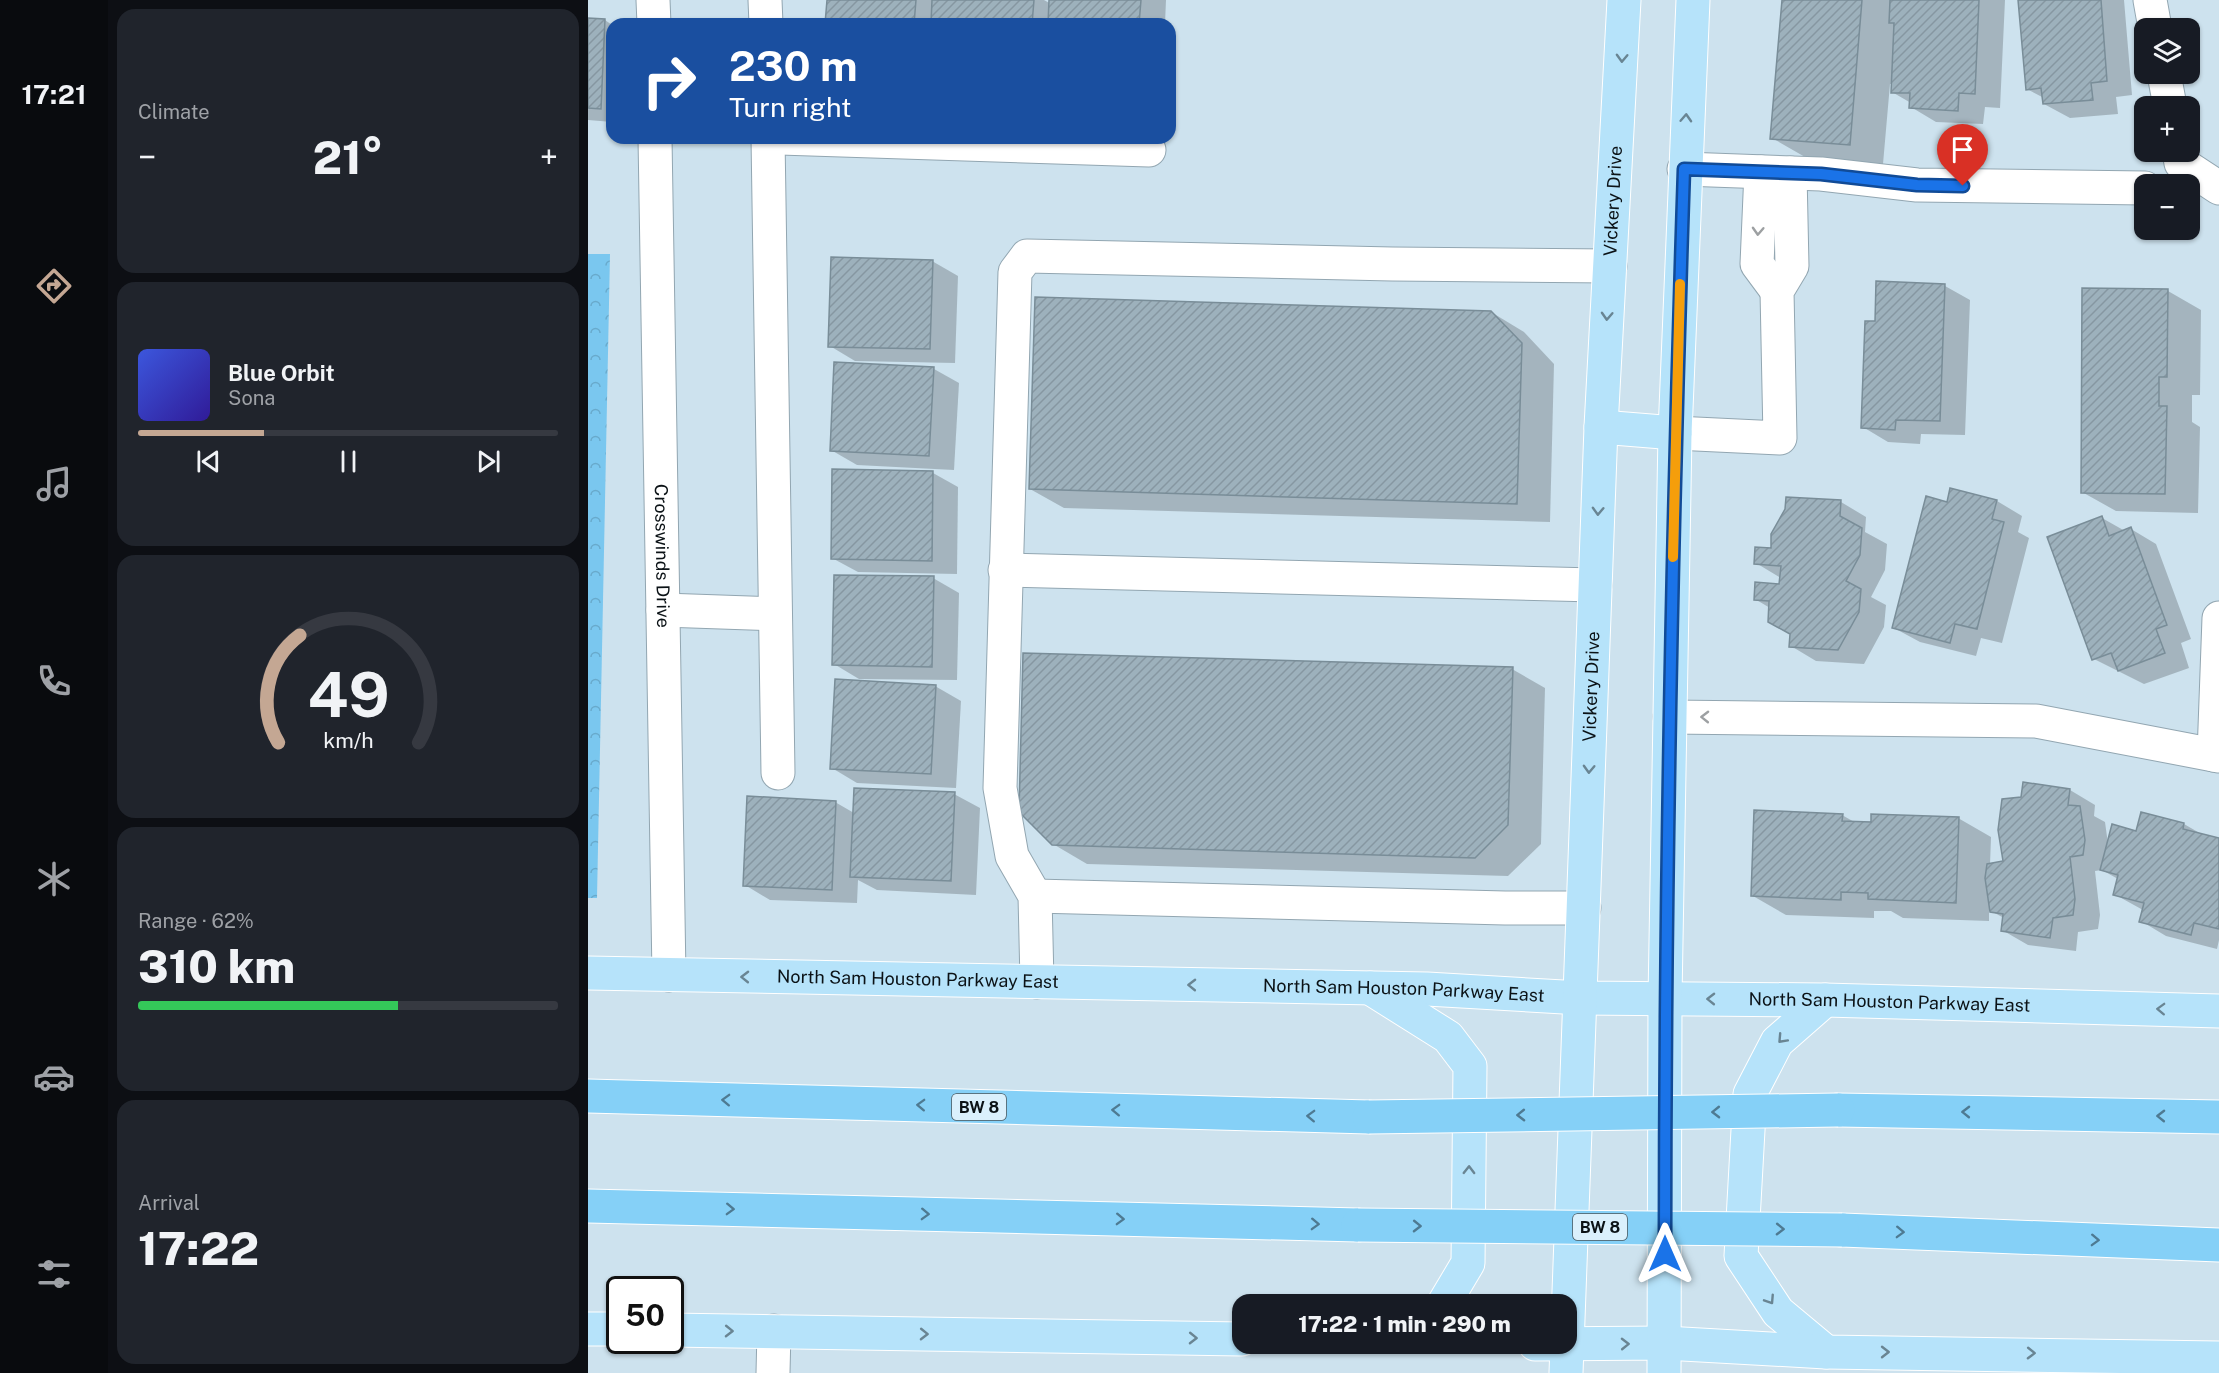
<!DOCTYPE html>
<html lang="en">
<head>
<meta charset="utf-8">
<style>
	body { margin:0; font-family:"Public Sans",sans-serif; background:#20242c; color:#f1f3f6; height:100vh; display:flex; flex-direction:column; font-size:22px; white-space:nowrap }
	* { box-sizing:border-box; margin:0 }
	p { font-size:20px; color:#9ea1a6 }
	.icon { flex:none; width:33px; height:33px; fill:none; stroke:currentColor; stroke-width:2; stroke-linecap:round; stroke-linejoin:round }
	.map { position:relative; flex:1; overflow:hidden }
	.side { display:flex; flex-direction:column; gap:9px; padding:9px; background:#0d0f14; width:480px }
	.side>* { flex:none }
	.banner { position:absolute; left:18px; top:18px; width:570px; height:126px; border-radius:18px; box-shadow:0 2px 4px #0004; background:#1a4fa0; color:#fff; overflow:hidden }
	.buttons { position:absolute; left:1546px; top:18px; display:grid; gap:12px }
	.buttons a { display:grid; place-items:center; width:66px; height:66px; border-radius:12px; background:#171b24; box-shadow:0 2px 4px #0004; font-size:30px }
	.speed { position:absolute; left:18px; top:1276px; display:flex; gap:12px; font-size:30px; font-weight:700; text-align:center }
	.speed>* { display:grid; place-content:center; width:78px; height:78px; border-radius:50%; background:#171b24; box-shadow:0 2px 4px #0004; line-height:1 }
	.speed .limit { border:3px solid #111; border-radius:9px; background:#fff; color:#111 }
	.pin { position:absolute; display:grid; place-items:center; width:51px; height:51px; color:#fff; margin:-62px -26px; border-radius:50% 50% 50% 0; rotate:-45deg; box-shadow:0 0 6px #0007 }
	.pin .icon { rotate:45deg }
	.me { position:absolute; width:66px; margin:-33px; rotate:0deg; stroke-linejoin:round; filter:drop-shadow(0 0 4px #0008) }
	.turn { display:flex; align-items:center; gap:21px; height:126px; padding:0 24px; font-size:27px }
	.turn .icon { width:78px; height:78px; stroke-width:2.5 }
	.turn b { display:block; font-size:42px; line-height:51px }
	.big { font-size:45px; font-weight:800; line-height:1.1 }
	.side .widget { flex:1; display:flex; flex-direction:column; justify-content:center; gap:9px; min-width:0; padding:0 21px; border-radius:18px; background:#20242c }
	.side .dial { align-items:center; gap:0 }
	.dial svg { height:156px; overflow:visible; fill:none; stroke:#363941; stroke-width:7; stroke-linecap:round; text-anchor:middle }
	.dial text { fill:#f1f3f6; stroke:none }
	.song { display:flex; align-items:center; gap:18px }
	.cover { width:72px; height:72px; border-radius:9px; background:linear-gradient(135deg,hsl(230 70% 55%),hsl(250 70% 35%)) }
	.played { height:6px; border-radius:3px; background:linear-gradient(90deg,#c4a793 30%,#363941 30%) }
	.keys { display:flex; justify-content:space-around; direction:ltr }
	.heat { display:flex; justify-content:space-between; align-items:center; font-size:33px; direction:ltr }
	.charge { height:9px; border-radius:4px; background:linear-gradient(90deg,#34c759 62%,#363941 0) }
	.trip { position:absolute; left:644px; top:1294px; width:345px; height:60px; border-radius:18px; background:#171b24; box-shadow:0 2px 4px #0004; font-weight:800; line-height:60px; text-align:center }
	main { display:flex; flex:1; min-height:0 }
	.dock { display:flex; flex-direction:column; width:108px; justify-content:space-around; align-items:center; background:#090b0e; color:#9ea1a6 }
	.dock .icon { width:42px; height:42px }
	.dock .on { color:#c4a793 }
	.dock b { font-size:27px; color:#f1f3f6 }
	.map>svg:first-child { display:block }
	.forest { fill:url(#forest-crowns) }
	.shadow { fill:#0003 }
	.building { fill:url(#building-hatch); stroke:#798d98; stroke-width:1.5 }
	.lines { fill:none; stroke-linecap:round; stroke-linejoin:round }
	.minor-casing { stroke:#92a6b1; stroke-width:35 }
	.major-casing { stroke:#fff; stroke-width:35 }
	.highway-casing { stroke:#fff; stroke-width:35 }
	.minor { stroke:#fff; stroke-width:33 }
	.major { stroke:#b6e3fa; stroke-width:33 }
	.highway { stroke:#85d0f7; stroke-width:33 }
	.highway-bridge-casing { stroke:#fff; stroke-width:35; stroke-linecap:butt }
	.highway-bridge { stroke:#85d0f7; stroke-width:33 }
	.oneway { stroke:#698593 }
	.oneway2 { stroke:#9da0a2 }
	.oneway3 { stroke:#4e7a92 }
	.route-casing { stroke:#114b97; stroke-width:15 }
	.route { stroke:#1a73e8; stroke-width:10 }
	.slow { stroke:#f59e0b; stroke-width:10 }
	.labels { text-anchor:middle; stroke-width:4.5; stroke-linejoin:round; paint-order:stroke }
	.shield { fill:#daf0fc; stroke:#49555b; stroke-width:1.5 }
	.shield-label { font-size:16px; font-weight:bold; fill:#0b1216 }
	.street-label { font-size:18px; fill:#0b1216; stroke:#daf0fc }
</style>
</head>
<body>
<main>
<nav class="dock">
<b>17:21</b>
<svg class="icon on" aria-label="directions" viewBox="0 0 24 24"><path d="M12 3l9 9-9 9-9-9zM9 14v-3h6M13 9l2 2-2 2"/></svg>
<svg class="icon" aria-label="music" viewBox="0 0 24 24"><path d="M9 18V5l10-2v13"/><circle cx="6" cy="18" r="3"/><circle cx="16" cy="16" r="3"/></svg>
<svg class="icon" aria-label="phone" viewBox="0 0 24 24"><path d="M5 4h4l2 5-3 2q2 4 5 5l2-3 5 2v4C11 20 4 13 5 4z"/></svg>
<svg class="icon" aria-label="climate" viewBox="0 0 24 24"><path d="M12 3v18M4 7l16 10M4 17L20 7"/></svg>
<svg class="icon" aria-label="car" viewBox="0 0 24 24"><path d="M5 17H2v-5l4-1 3-4h7l3 4 3 1v5h-3M9 17h6M6 11h13"/><circle cx="7" cy="17" r="2"/><circle cx="17" cy="17" r="2"/></svg>
<svg class="icon" aria-label="filters" viewBox="0 0 24 24"><path d="M4 7h16M4 17h16"/><circle cx="9" cy="7" r="2"/><circle cx="15" cy="17" r="2"/></svg>
</nav>
<section class="side">
<div class="widget"><p>Climate</p>
<div class="heat"><a>−</a><b class="big">21°</b><a>+</a></div>
</div>
<div class="widget">
<div class="song"><i class="cover"></i><div><b>Blue Orbit</b><p>Sona</p></div></div>
<div class="played"></div>
<div class="keys"><svg class="icon" aria-label="previous" viewBox="0 0 24 24"><path d="M18 5L8 12l10 7zM5 5v14"/></svg><svg class="icon" aria-label="pause" viewBox="0 0 24 24"><path d="M8 5v14M16 5v14"/></svg><svg class="icon" aria-label="next" viewBox="0 0 24 24"><path d="M6 5l10 7-10 7zM19 5v14"/></svg></div>
</div>
<div class="widget dial"><svg viewBox="0 0 100 80">
<path d="M14 69A42 42 0 1 1 86 69"/>
<path d="M14 69A42 42 0 0 1 25 14" stroke="#c4a793"/>
<text x="50" y="56" font-size="32" font-weight="700">49</text>
<text x="50" y="72" font-size="11">km/h</text>
</svg></div>
<div class="widget"><p>Range · 62%</p><b class="big">310 km</b><div class="charge"></div></div>
<div class="widget"><p>Arrival</p><b class="big">17:22</b></div>
</section>
<div class="map">
<svg width="1631" height="1373" viewBox="0 0 1631 1373">
	<defs>
		<pattern id="forest-crowns" width="20" height="18" patternUnits="userSpaceOnUse" patternTransform="scale(1.5)"><rect width="20" height="18" fill="#7ac7ef"/><path d="M2 6a3 3 0 1 1 6 0M12 15a3 3 0 1 1 6 0" fill="none" stroke="#68aacc"/></pattern>
		<pattern id="building-hatch" width="6" height="6" patternUnits="userSpaceOnUse" patternTransform="scale(1.5)"><rect width="6" height="6" fill="#9db1bc"/><path d="M-1 1l2-2M0 6l6-6M5 7l2-2" fill="none" stroke="#8697a1"/></pattern>
	</defs>
	<rect width="100%" height="100%" fill="#cde2ee"/>
	<!-- forest -->
	<polygon class="forest" points="0,254 22,254 9,898 0,898"/>
	<!-- shadow -->
	<g class="shadow">
		<polygon points="240,0 456,0 463,4 463,0 578,0 577,24 239,24"/>
		<polygon points="1195,0 1417,0 1412,108 1397,107 1395,124 1348,122 1323,107 1323,103 1304,92 1305,84 1302,84 1295,164 1217,157 1184,138"/>
		<polygon points="1432,0 1536,0 1544,95 1528,97 1530,114 1482,118 1456,104 1456,98 1439,89"/>
		<polygon points="0,20 17,20 24,25 24,122 0,120"/>
		<polygon points="344,261 370,276 367,363 267,361 242,346"/>
		<polygon points="1357,286 1382,300 1377,435 1333,434 1332,444 1300,442 1275,427 1288,322"/>
		<polygon points="1580,291 1613,310 1612,395 1604,395 1604,422 1612,427 1610,513 1528,511 1494,492"/>
		<polygon points="903,312 936,332 966,364 962,522 476,508 442,489"/>
		<polygon points="346,369 371,383 366,470 269,465 243,450"/>
		<polygon points="246,470 345,473 370,487 369,574 270,572 244,558"/>
		<polygon points="1363,490 1409,501 1434,516 1430,532 1441,538 1414,643 1393,638 1388,656 1332,642 1306,628 1360,504"/>
		<polygon points="1253,502 1278,517 1277,532 1299,544 1297,570 1283,597 1298,605 1296,627 1276,664 1228,661 1203,646 1204,634 1182,608 1167,599 1193,586 1193,578 1168,563"/>
		<polygon points="1514,518 1537,531 1543,529 1568,544 1603,639 1593,643 1601,668 1556,684 1506,659"/>
		<polygon points="345,578 371,593 369,680 271,679 246,664"/>
		<polygon points="924,669 957,688 953,844 920,876 499,864 465,844"/>
		<polygon points="347,686 373,701 368,788 269,783 244,768"/>
		<polygon points="1436,784 1482,790 1507,805 1506,816 1517,822 1520,844 1549,833 1596,824 1615,835 1631,840 1631,940 1629,949 1578,936 1553,921 1555,910 1526,894 1530,879 1514,870 1507,871 1512,915 1510,929 1490,932 1488,951 1440,945 1414,930 1416,918 1401,910 1401,921 1315,918 1303,911 1286,911 1286,918 1198,915 1165,896 1254,815 1268,823 1370,818 1403,837 1402,865 1416,863"/>
		<polygon points="366,794 392,808 388,895 289,890 270,880 269,903 182,900 157,885 247,802 266,813"/>
	</g>
	<!-- building -->
	<g class="building">
		<polygon points="239,0 328,0 326,24 237,24"/>
		<polygon points="344,0 446,0 444,24 343,24"/>
		<polygon points="461,0 553,0 551,24 460,24"/>
		<polygon points="1194,0 1274,0 1262,145 1182,139"/>
		<polygon points="1302,0 1391,0 1387,94 1371,93 1370,111 1321,108 1322,93 1303,93 1306,23 1301,23"/>
		<polygon points="1430,0 1513,0 1519,81 1503,83 1505,100 1455,104 1453,88 1438,90"/>
		<polygon points="0,18 17,19 13,109 0,108"/>
		<polygon points="243,257 345,260 342,349 240,347"/>
		<polygon points="1288,281 1357,284 1352,421 1308,420 1307,430 1273,428 1277,321 1287,321"/>
		<polygon points="1494,288 1580,289 1579,377 1571,377 1571,406 1579,406 1577,494 1493,493"/>
		<polygon points="447,297 903,311 934,343 929,504 441,489"/>
		<polygon points="246,362 346,367 341,456 242,451"/>
		<polygon points="244,469 345,471 344,561 243,559"/>
		<polygon points="1362,488 1409,500 1404,519 1416,522 1389,629 1367,624 1362,643 1304,628 1338,496 1359,502"/>
		<polygon points="1198,497 1253,500 1252,516 1274,528 1272,555 1258,581 1273,589 1271,612 1250,650 1201,647 1202,634 1180,622 1181,601 1166,600 1167,582 1191,584 1193,566 1166,564 1167,547 1183,548 1183,534 1197,509"/>
		<polygon points="1514,516 1521,536 1543,527 1579,625 1568,629 1577,653 1530,671 1523,653 1504,660 1459,537"/>
		<polygon points="246,575 346,576 344,667 244,665"/>
		<polygon points="435,653 925,667 920,825 887,858 464,845 431,812"/>
		<polygon points="247,679 348,685 343,774 242,769"/>
		<polygon points="1435,782 1482,789 1480,805 1492,806 1497,840 1495,855 1482,857 1487,899 1485,915 1465,918 1462,938 1413,931 1415,914 1402,912 1397,878 1399,864 1415,861 1410,830 1414,799 1433,797"/>
		<polygon points="266,788 367,792 363,881 262,877"/>
		<polygon points="159,796 248,801 244,890 155,886"/>
		<polygon points="1166,810 1255,814 1254,821 1283,822 1283,814 1371,817 1368,903 1280,899 1280,893 1253,892 1253,900 1163,896"/>
		<polygon points="1553,812 1596,823 1595,829 1631,838 1631,929 1606,923 1603,935 1551,922 1556,903 1525,895 1530,875 1512,870 1524,824 1548,831"/>
	</g>
	<g class="lines">
		<!-- minor casing -->
		<g class="minor-casing">
			<g id="minor">
				<polyline points="65,0 66,24"/>
				<polyline points="177,0 178,24"/>
				<polyline points="1562,0 1567,28"/>
				<polyline points="1576,74 1582,106"/>
				<path id="s1" d="M 67,138 L 81,975"/>
				<polyline points="180,138 190,773"/>
				<polyline points="192,138 561,150"/>
				<polyline points="1591,152 1593,163 1631,188"/>
				<polyline points="1096,169 1233,174 1329,185 1557,188"/>
				<polyline points="1173,172 1169,264 1189,291"/>
				<polyline points="1087,433 1192,438 1189,291 1204,266 1202,173"/>
				<polyline points="417,570 1007,585"/>
				<polyline points="75,610 187,614"/>
				<polyline points="1631,618 1626,755 1631,756"/>
				<polyline points="1082,717 1448,721 1626,755"/>
				<polyline points="447,896 917,908 996,908"/>
				<polyline points="449,982 447,896 424,856 412,788 427,272 439,256 804,264 1022,266"/>
				<polyline points="185,1373 186,1331"/>
			</g>
		</g>
		<!-- major casing -->
		<g class="major-casing">
			<g id="major">
				<polyline points="1013,427 1087,433"/>
				<path id="s2" d="M 0,973 L 839,989 L 993,998 L 1237,1000 L 1631,1011"/>
				<polyline points="782,988 860,1037 882,1066 880,1263 855,1305"/>
				<polyline points="1237,1000 1189,1042 1162,1094 1153,1256 1190,1312 1238,1352"/>
				<polyline points="0,1329 32,1329"/>
				<polyline points="82,1330 654,1339"/>
				<polyline points="947,1344 1077,1343 1238,1352 1631,1358"/>
				<path id="s3" d="M 978,1373 L 1013,427 L 1036,0"/>
				<polyline points="1076,1373 1077,998 1087,433 1105,0"/>
			</g>
		</g>
		<!-- highway casing -->
		<g class="highway-casing">
			<g id="highway">
				<polyline points="0,1096 781,1117"/>
				<polyline points="1250,1110 1631,1117"/>
				<polyline points="0,1206 770,1225"/>
				<polyline points="1254,1230 1631,1245"/>
			</g>
		</g>
		<!-- minor -->
		<use href="#minor" class="minor"/>
		<!-- major -->
		<use href="#major" class="major"/>
		<!-- highway -->
		<use href="#highway" class="highway"/>
		<!-- highway-bridge casing -->
		<g class="highway-bridge-casing">
			<g id="highway-bridge">
				<polyline points="781,1117 1250,1110"/>
				<polyline points="770,1225 1254,1230"/>
			</g>
		</g>
		<!-- highway-bridge -->
		<use href="#highway-bridge" class="highway-bridge"/>
	</g>
	<!-- one-way arrows -->
	<defs><path id="oneway-chevron" d="M-2-3.5L2.5 0L-2 3.5" fill="none" stroke-width="1.6" stroke-linecap="round" stroke-linejoin="round" transform="scale(1.5)"/></defs>
	<g class="oneway">
		<use href="#oneway-chevron" transform="translate(1034 58) rotate(92)"/>
		<use href="#oneway-chevron" transform="translate(1098 118) rotate(-87)"/>
		<use href="#oneway-chevron" transform="translate(1019 316) rotate(93)"/>
		<use href="#oneway-chevron" transform="translate(1010 511) rotate(92)"/>
		<use href="#oneway-chevron" transform="translate(1001 769) rotate(92)"/>
		<use href="#oneway-chevron" transform="translate(157 977) rotate(-179)"/>
		<use href="#oneway-chevron" transform="translate(604 985) rotate(-179)"/>
		<use href="#oneway-chevron" transform="translate(1123 999) rotate(-179)"/>
		<use href="#oneway-chevron" transform="translate(1573 1009) rotate(-178)"/>
		<use href="#oneway-chevron" transform="translate(1194 1039) rotate(133)"/>
		<use href="#oneway-chevron" transform="translate(881 1170) rotate(-89)"/>
		<use href="#oneway-chevron" transform="translate(1182 1300) rotate(57)"/>
		<use href="#oneway-chevron" transform="translate(141 1331) rotate(1)"/>
		<use href="#oneway-chevron" transform="translate(336 1334) rotate(1)"/>
		<use href="#oneway-chevron" transform="translate(605 1338) rotate(1)"/>
		<use href="#oneway-chevron" transform="translate(1037 1344) rotate(-1)"/>
		<use href="#oneway-chevron" transform="translate(1297 1352)"/>
		<use href="#oneway-chevron" transform="translate(1443 1353) rotate(1)"/>
	</g>
	<g class="oneway2">
		<use href="#oneway-chevron" transform="translate(1170 231) rotate(93)"/>
		<use href="#oneway-chevron" transform="translate(1117 717) rotate(-179)"/>
	</g>
	<g class="oneway3">
		<use href="#oneway-chevron" transform="translate(138 1100) rotate(-178)"/>
		<use href="#oneway-chevron" transform="translate(333 1105) rotate(-178)"/>
		<use href="#oneway-chevron" transform="translate(528 1110) rotate(-178)"/>
		<use href="#oneway-chevron" transform="translate(1128 1112) rotate(179)"/>
		<use href="#oneway-chevron" transform="translate(1378 1112) rotate(-179)"/>
		<use href="#oneway-chevron" transform="translate(933 1115) rotate(179)"/>
		<use href="#oneway-chevron" transform="translate(723 1116) rotate(-178)"/>
		<use href="#oneway-chevron" transform="translate(1573 1116) rotate(-179)"/>
		<use href="#oneway-chevron" transform="translate(142 1209) rotate(2)"/>
		<use href="#oneway-chevron" transform="translate(337 1214) rotate(2)"/>
		<use href="#oneway-chevron" transform="translate(532 1219) rotate(2)"/>
		<use href="#oneway-chevron" transform="translate(727 1224) rotate(2)"/>
		<use href="#oneway-chevron" transform="translate(829 1226) rotate(1)"/>
		<use href="#oneway-chevron" transform="translate(1192 1229) rotate(1)"/>
		<use href="#oneway-chevron" transform="translate(1312 1232) rotate(2)"/>
		<use href="#oneway-chevron" transform="translate(1507 1240) rotate(2)"/>
	</g>
	<g class="lines">
		<!-- route casing -->
		<g class="route-casing">
			<path id="route" d="M 1077,1254 C 1077,892 1084,531 1096,169 L 1233,174 L 1329,185 L 1375,186"/>
		</g>
		<!-- route -->
		<use href="#route" class="route"/>
		<!-- slow -->
		<polyline class="slow" points="1085,557 1092,284"/>
	</g>
	<g class="labels">
		<!-- shield labels -->
		<g class="shield">
			<rect x="364" y="1094" width="54" height="26" rx="4.5"/>
			<rect x="985" y="1214" width="54" height="26" rx="4.5"/>
		</g>
		<g class="shield-label">
			<text x="391" y="1113">BW 8</text>
			<text x="1012" y="1233">BW 8</text>
		</g>
		<!-- street labels -->
		<g class="street-label">
			<text dy="6" stroke="none"><textPath href="#s3" startOffset="1173">Vickery Drive</textPath></text>
			<text dy="6" stroke="none"><textPath href="#s1" startOffset="418">Crosswinds Drive</textPath></text>
			<text dy="6" stroke="none"><textPath href="#s3" startOffset="687">Vickery Drive</textPath></text>
			<text dy="6" stroke="none"><textPath href="#s2" startOffset="330">North Sam Houston Parkway East</textPath></text>
			<text dy="6" stroke="none"><textPath href="#s2" startOffset="816">North Sam Houston Parkway East</textPath></text>
			<text dy="6" stroke="none"><textPath href="#s2" startOffset="1302">North Sam Houston Parkway East</textPath></text>
		</g>
	</g>
</svg>
<div class="buttons">
<a><svg class="icon" aria-label="layers" viewBox="0 0 24 24"><path d="M12 4l9 5-9 5-9-5zM3 14l9 5 9-5"/></svg></a>
<a>+</a>
<a>−</a>
</div>
<div class="speed"><div class="limit">50</div></div>
<div class="pin" style="left:1375px;top:186px;background:#d93025"><svg class="icon" aria-label="arrive" viewBox="0 0 24 24"><path d="M6 21V4h12l-3 4 3 4H6"/></svg></div>
<svg class="me" style="left:1077px;top:1254px" viewBox="-20 -20 40 40"><path d="M0-17L14 15 0 8-14 15z" fill="#1a73e8" stroke="#fff" stroke-width="4"/></svg>
<div class="trip">17:22 · 1 min · 290 m</div>
<div class="banner">
<div class="turn"><svg class="icon" aria-label="right" viewBox="0 0 24 24"><path d="M7 20v-9h11M14 6l5 5-5 5"/></svg><div><b>230 m</b>Turn right</div></div>
</div>
</div>
</main>
</body>
</html>
